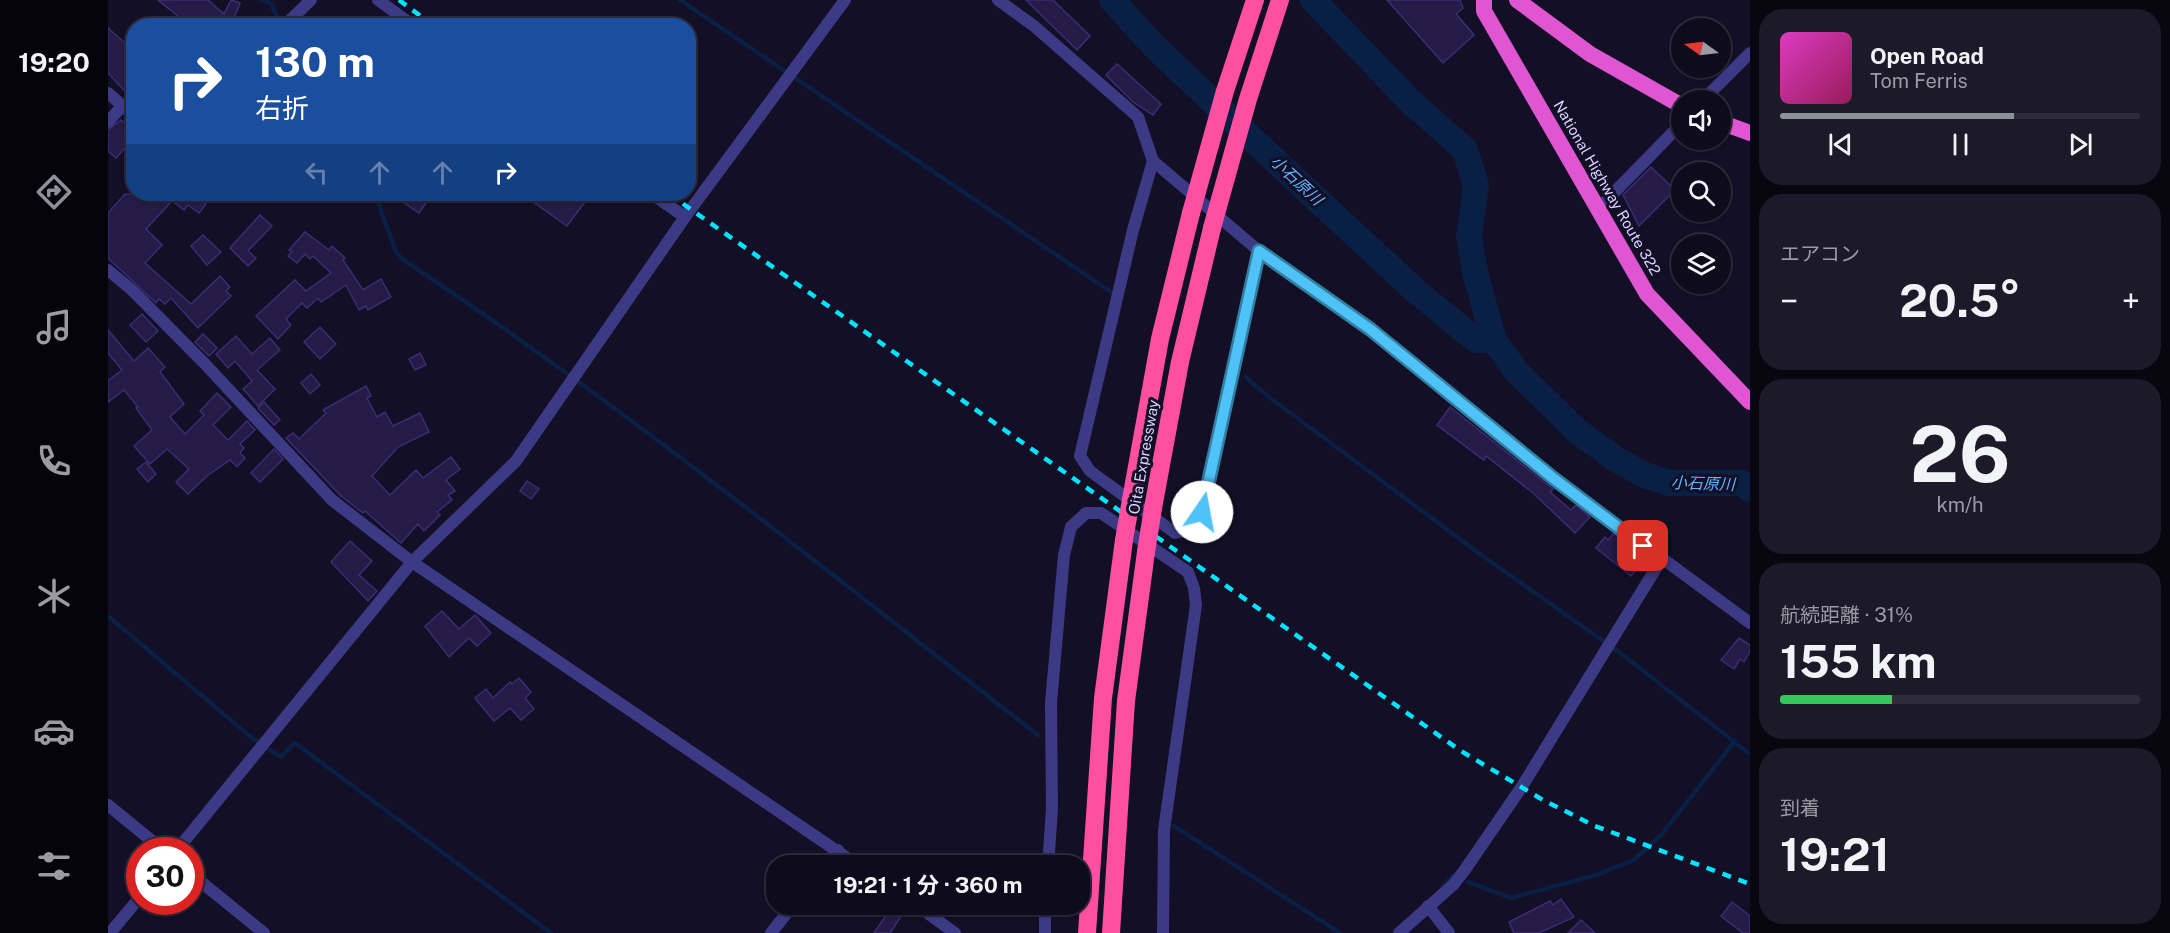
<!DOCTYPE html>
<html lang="ja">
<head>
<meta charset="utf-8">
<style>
	body { margin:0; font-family:"Public Sans","Noto Sans JP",sans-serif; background:#1c1929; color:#f1f3f6; height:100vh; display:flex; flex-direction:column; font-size:22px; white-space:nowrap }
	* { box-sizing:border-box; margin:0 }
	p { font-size:20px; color:#9b9ba3 }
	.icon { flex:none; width:33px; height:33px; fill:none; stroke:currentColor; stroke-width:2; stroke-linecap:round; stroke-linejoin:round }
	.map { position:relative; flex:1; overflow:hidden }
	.details { display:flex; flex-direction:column; gap:9px; padding:9px; background:#08060f; width:420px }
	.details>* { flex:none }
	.top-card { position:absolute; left:18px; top:18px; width:570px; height:183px; border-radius:24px; box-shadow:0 2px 4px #0004,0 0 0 2px #2e2b3b; background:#1a4fa0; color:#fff; overflow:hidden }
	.needle { width:39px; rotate:284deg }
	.tools { position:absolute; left:1563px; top:18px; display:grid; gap:12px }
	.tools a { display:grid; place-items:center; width:60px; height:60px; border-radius:50%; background:#0e0b1c; box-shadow:0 2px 4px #0004,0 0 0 2px #2e2b3b; font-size:30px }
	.speed { position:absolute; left:18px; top:837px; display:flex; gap:12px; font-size:30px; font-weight:700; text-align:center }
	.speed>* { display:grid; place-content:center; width:78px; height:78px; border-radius:50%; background:#0e0b1c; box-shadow:0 2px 4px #0004,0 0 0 2px #2e2b3b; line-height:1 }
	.speed .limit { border:9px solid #d22; background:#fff; color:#111 }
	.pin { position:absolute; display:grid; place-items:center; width:51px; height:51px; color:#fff; margin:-26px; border-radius:12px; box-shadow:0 3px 9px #0006 }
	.me { position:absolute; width:66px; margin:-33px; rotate:12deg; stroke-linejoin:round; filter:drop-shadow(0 0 4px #0008) }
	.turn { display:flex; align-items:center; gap:21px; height:126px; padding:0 30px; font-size:27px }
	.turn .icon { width:78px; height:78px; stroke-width:2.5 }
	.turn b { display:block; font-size:42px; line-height:51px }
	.lanes { display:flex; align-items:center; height:57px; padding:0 30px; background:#0003; justify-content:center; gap:30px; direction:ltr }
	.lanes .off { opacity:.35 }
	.big { font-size:45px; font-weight:700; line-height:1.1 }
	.details .widget { flex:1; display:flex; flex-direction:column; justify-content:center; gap:9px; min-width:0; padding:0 21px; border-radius:24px; background:#1c1929 }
	.details .dial { align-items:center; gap:0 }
	.dial b { font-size:78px; line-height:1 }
	.song { display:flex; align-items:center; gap:18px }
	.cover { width:72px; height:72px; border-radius:9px; background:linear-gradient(135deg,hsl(310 70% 55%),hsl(330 70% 35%)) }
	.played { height:6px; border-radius:3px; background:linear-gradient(90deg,#8c9099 65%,#2e2b3b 65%) }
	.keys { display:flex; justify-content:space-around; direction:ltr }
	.heat { display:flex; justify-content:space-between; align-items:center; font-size:33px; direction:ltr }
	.charge { height:9px; border-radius:4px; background:linear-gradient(90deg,#34c759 31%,#2e2b3b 0) }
	.trip { position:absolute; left:658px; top:855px; width:324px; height:60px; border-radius:24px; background:#0e0b1c; box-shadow:0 2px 4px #0004,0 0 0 2px #2e2b3b; font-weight:700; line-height:60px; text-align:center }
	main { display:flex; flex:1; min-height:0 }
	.menu { display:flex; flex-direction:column; width:108px; justify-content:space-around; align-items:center; background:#06040b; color:#9b9ba3 }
	.menu .icon { width:42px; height:42px }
	.menu .active { color:#8c9099 }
	.menu b { font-size:27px; color:#f1f3f6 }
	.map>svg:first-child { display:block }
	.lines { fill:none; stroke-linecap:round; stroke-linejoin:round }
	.stream { stroke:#0a1f44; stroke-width:4.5 }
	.river { stroke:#0a1f44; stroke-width:26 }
	.building { fill:#241b47; stroke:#3b2d73; stroke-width:1.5 }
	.minor { stroke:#3d3a85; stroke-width:12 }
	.trunk { stroke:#e055d1; stroke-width:16 }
	.motorway { stroke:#ff4fa3; stroke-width:18 }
	.rail { stroke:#00e5ff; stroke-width:4.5; stroke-dasharray:9 8; stroke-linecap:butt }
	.motorway-bridge { stroke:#ff4fa3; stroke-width:18 }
	.route-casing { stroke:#337fa1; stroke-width:15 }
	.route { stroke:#4fc3f7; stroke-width:10 }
	.labels { text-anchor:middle; stroke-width:6; stroke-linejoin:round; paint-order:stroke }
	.street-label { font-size:15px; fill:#d9d4ff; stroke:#130f26 }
	.water-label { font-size:16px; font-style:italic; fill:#62b6ff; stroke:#130f26 }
</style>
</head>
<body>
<main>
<nav class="menu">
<b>19:20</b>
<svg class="icon active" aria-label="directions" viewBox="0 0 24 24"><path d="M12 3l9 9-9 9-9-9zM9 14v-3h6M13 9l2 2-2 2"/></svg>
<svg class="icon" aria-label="music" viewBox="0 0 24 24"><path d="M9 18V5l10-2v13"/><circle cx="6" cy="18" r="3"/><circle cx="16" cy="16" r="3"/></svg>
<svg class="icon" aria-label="phone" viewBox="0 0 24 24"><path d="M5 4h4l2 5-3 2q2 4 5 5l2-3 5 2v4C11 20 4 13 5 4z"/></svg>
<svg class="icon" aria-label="climate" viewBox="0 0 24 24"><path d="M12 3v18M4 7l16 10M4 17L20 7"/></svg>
<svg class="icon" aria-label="car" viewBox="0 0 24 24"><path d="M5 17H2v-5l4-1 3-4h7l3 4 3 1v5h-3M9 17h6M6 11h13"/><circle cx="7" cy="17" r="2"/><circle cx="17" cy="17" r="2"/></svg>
<svg class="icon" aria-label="filters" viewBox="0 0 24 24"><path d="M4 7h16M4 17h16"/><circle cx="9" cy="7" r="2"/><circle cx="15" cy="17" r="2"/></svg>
</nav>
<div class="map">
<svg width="1642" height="933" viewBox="0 0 1642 933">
	<rect width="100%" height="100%" fill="#130f26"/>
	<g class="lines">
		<!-- stream -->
		<g class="stream">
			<polyline points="154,0 163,4 174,26"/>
			<polyline points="572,0 1003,292"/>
			<path d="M 267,194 L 288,252 L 294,259 C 515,405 721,573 930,735"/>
			<polyline points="1138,377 1157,394 1372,554 1515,655 1642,754"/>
			<polyline points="0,616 145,739 173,757 187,743 443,933"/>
			<polyline points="1066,826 1232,933"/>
			<polyline points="1360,882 1403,898 1488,875 1526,860 1553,835 1627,741"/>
			<polyline points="1334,887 1344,876"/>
		</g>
		<!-- river -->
		<g class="river">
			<polyline points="1004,0 1047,47 1176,169 1310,293 1368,340 1386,340"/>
			<polyline points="1205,0 1303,102 1357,150 1368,185 1361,237 1368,277 1386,340 1408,371 1469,431 1506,458 1536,475 1562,483 1634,483 1642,489"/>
		</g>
	</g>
	<!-- building -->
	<g class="building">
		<polygon points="50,0 100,0 116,14 123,0 132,3 125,21 130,26 82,26"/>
		<polygon points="918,0 945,0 982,36 969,50"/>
		<polygon points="1279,0 1352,0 1355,8 1348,14 1366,35 1335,63"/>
		<polygon points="0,28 26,51 26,101 0,73"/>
		<polygon points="1009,64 1053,104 1045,115 1025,102 998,75"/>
		<polygon points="13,120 25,131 16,140 20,144 8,158 0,151 0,130"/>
		<polygon points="1543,167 1567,190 1531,226 1515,195"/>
		<polygon points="17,194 53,194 63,202 38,229 54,245 37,263 83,304 112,276 122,287 118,291 123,296 90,328 63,298 57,304 51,299 48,303 0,258 0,213"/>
		<polygon points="65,194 89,194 87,196 98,204 91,213 80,205 76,210 67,203 71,198"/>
		<polygon points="283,194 324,194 311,213"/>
		<polygon points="414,194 483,194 459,226"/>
		<polygon points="152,215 164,226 140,251 148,258 140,266 122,248"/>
		<polygon points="197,232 221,250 224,246 237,258 235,260 255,290 273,279 283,297 260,310 258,306 251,310 238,285 213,302 210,298 199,308 194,303 178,319 183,325 170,339 148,316 187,280 198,291 223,273 205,256 202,259 197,254 189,263 180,256 184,252 181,250"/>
		<polygon points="95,235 113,252 99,265 83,246"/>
		<polygon points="34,314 50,331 38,342 22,325"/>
		<polygon points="212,327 228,344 212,359 196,342"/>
		<polygon points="0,330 26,361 40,348 57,367 52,372 76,404 62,417 77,434 96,415 92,411 109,393 123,407 105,425 120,440 139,421 147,430 132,444 136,448 132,453 137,458 129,467 122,460 99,476 80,494 68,482 81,469 59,449 42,464 26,446 44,430 28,408 30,407 16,390 0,402 0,381 14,370 0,353"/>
		<polygon points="95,334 109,348 101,356 87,342"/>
		<polygon points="128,336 144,354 162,338 172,350 149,370 167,389 150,406 135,389 144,381 127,361 120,368 108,354"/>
		<polygon points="312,353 318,365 307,370 301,359"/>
		<polygon points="203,374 212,385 202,394 193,383"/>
		<polygon points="258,386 263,396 259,398 269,417 277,412 285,426 312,413 321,432 290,447 264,476 282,495 308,470 315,478 343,457 352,469 338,480 347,491 340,495 344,500 329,512 332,515 316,531 310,524 293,543 257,511 255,513 233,496 178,438 185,433 191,439 218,413 215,410"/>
		<polygon points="156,402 172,420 166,425 150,408"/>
		<polygon points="1342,407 1445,489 1442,492 1463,510 1468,505 1482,517 1467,533 1425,493 1378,456 1376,460 1329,425"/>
		<polygon points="166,449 175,459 152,482 143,473"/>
		<polygon points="38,462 48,474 40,482 29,469"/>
		<polygon points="419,481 431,489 423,499 412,491"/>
		<polygon points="1506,533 1530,553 1523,561 1530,567 1523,576 1488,548 1497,537 1500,540"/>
		<polygon points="242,541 264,561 251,575 269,591 260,601 223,562"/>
		<polygon points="334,611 351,629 367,615 383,633 369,646 361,638 341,657 317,626"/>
		<polygon points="1631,638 1642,645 1642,651 1636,662 1632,659 1626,669 1613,660"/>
		<polygon points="411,678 423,692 417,698 426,709 413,720 402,708 386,721 367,698 378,689 385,698 402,682 404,684"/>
		<polygon points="1453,899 1466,917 1431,933 1406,933 1401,922 1442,901 1445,905"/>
		<polygon points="1624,902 1642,916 1642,933 1635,933 1613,916"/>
		<polygon points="785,905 796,912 782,933 766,933"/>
		<polygon points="1473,920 1487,933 1460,933"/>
	</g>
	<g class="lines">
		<!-- minor -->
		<g class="minor">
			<polyline points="270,0 306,26"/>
			<polyline points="890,0 926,26 1030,117 1045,161 1151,251 1262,329 1445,478 1642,623"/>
			<polyline points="176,26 203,0"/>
			<polyline points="0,93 26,116"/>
			<polyline points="1595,100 1642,53"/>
			<polyline points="0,122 14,106"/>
			<polyline points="1045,161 1025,230 972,456 982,471 1067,533 1085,529 1094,512 1151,251"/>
			<polyline points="544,194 577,217"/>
			<polyline points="1490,209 1574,123"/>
			<polyline points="0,270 25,291 97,364 224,500 304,562 751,866"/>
			<polyline points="0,805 55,850"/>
			<polyline points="69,850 304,562 408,461 577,217 737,0"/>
			<polyline points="718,866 730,850"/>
			<polyline points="940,866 944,809 943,703 956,555 963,527 978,513 993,513 1080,572 1086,588 1088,605 1056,830 1055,933"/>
			<polyline points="82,873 156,933"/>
			<polyline points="807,904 847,933"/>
			<polyline points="1320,906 1341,933"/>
			<polyline points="2,933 32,897"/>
			<polyline points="663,933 686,904"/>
			<polyline points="937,933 937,904"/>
			<polyline points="1291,933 1345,885 1356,871 1413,788 1553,560"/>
		</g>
		<!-- trunk -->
		<g class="trunk">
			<polyline points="1376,0 1376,11 1539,294 1642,402"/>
			<polyline points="1409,0 1482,54 1574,106"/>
			<polyline points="1612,122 1642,133"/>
		</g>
		<!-- motorway -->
		<g class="motorway">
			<polyline points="1024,494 1052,339 1083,213"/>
			<polyline points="1045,508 1072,362 1104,228"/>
			<polyline points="979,933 995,698 1016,540"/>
			<polyline points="1003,933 1018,701 1038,552"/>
		</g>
		<!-- rail -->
		<g class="rail">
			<polyline points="291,0 326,26"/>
			<polyline points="561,194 1353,751 1435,800 1487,826 1642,884"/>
		</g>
		<!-- motorway-bridge -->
		<g class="motorway-bridge">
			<polyline points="1083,213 1117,91 1147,0"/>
			<polyline points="1104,228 1140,99 1172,0"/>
			<polyline points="1016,540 1024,494"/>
			<polyline points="1038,552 1045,508"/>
		</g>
	</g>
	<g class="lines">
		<!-- route casing -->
		<g class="route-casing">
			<polyline id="route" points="1094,512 1151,251 1262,329 1445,478 1535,546"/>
		</g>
		<!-- route -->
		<use href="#route" class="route"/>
	</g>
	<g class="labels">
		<!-- street labels -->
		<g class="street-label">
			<text transform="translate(1499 188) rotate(60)" y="5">National Highway Route 322</text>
			<text transform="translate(1036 457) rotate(-80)" y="5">Oita Expressway</text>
		</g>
		<!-- water labels -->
		<g class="water-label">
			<text transform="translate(1189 180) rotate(43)" y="6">小石原川</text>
			<text transform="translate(1595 483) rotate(2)" y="6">小石原川</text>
		</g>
	</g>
</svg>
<div class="tools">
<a><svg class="needle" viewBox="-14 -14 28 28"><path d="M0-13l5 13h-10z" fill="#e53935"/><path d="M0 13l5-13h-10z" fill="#9b9ba3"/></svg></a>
<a><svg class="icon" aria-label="sound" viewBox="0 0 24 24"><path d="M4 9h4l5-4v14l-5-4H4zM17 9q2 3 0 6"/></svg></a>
<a><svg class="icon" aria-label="search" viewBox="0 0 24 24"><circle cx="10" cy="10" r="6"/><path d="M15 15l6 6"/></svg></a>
<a><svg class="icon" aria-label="layers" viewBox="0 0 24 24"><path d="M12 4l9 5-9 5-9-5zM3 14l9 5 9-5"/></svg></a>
</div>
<div class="speed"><div class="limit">30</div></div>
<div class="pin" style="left:1535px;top:546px;background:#d93025"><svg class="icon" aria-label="arrive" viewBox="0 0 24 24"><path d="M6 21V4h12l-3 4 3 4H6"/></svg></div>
<svg class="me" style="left:1094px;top:512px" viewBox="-20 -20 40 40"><circle r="19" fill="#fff"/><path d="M0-13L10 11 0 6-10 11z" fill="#4fc3f7"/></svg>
<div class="trip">19:21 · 1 分 · 360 m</div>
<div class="top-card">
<div class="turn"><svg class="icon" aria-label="right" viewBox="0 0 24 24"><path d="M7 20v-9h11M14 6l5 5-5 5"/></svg><div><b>130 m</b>右折</div></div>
<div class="lanes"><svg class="icon off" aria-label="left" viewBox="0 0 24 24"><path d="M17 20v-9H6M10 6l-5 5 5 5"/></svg><svg class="icon off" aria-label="ahead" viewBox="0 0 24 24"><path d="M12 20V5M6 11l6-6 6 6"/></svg><svg class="icon off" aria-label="ahead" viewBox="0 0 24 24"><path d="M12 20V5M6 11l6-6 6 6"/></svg><svg class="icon" aria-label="right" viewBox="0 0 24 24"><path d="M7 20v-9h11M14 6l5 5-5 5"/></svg></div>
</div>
</div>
<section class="details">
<div class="widget">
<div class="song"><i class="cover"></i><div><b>Open Road</b><p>Tom Ferris</p></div></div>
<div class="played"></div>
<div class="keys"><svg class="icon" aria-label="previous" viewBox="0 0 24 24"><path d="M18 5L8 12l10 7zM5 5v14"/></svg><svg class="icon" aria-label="pause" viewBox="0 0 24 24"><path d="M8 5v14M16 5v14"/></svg><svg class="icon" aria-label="next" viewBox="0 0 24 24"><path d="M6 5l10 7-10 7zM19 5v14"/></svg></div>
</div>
<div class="widget"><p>エアコン</p>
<div class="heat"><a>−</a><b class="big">20.5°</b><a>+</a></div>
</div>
<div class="widget dial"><b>26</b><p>km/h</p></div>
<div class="widget"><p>航続距離 · 31%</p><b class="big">155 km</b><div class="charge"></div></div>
<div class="widget"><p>到着</p><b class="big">19:21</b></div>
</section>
</main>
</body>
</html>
